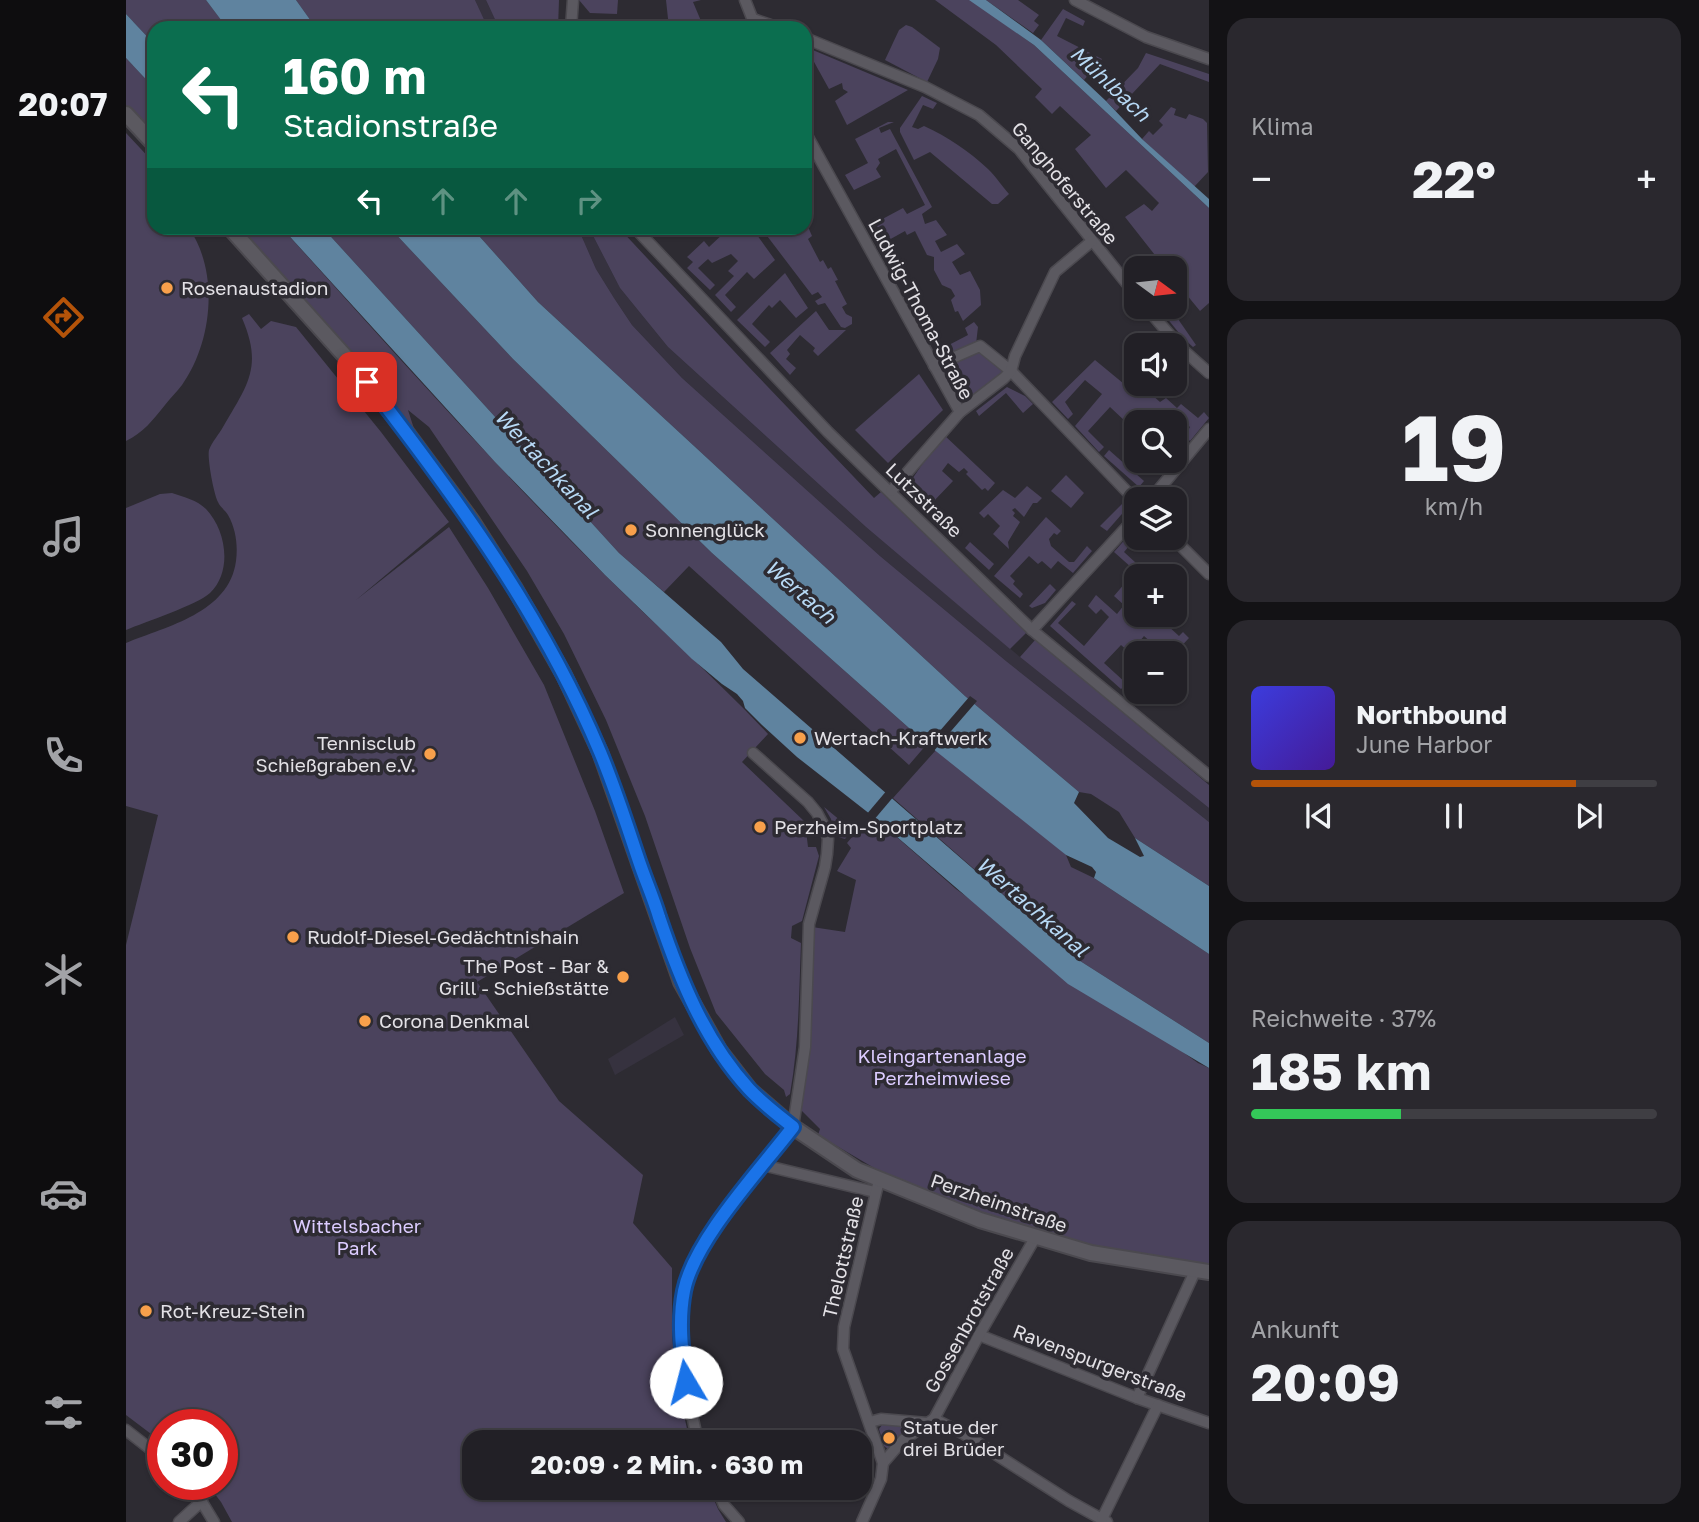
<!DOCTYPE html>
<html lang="de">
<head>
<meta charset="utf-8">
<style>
	body { margin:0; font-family:"Golos Text",sans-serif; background:#2a282e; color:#f1f3f6; height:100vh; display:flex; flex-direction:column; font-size:26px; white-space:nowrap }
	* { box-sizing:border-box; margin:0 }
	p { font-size:23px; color:#a2a3a7 }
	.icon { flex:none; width:38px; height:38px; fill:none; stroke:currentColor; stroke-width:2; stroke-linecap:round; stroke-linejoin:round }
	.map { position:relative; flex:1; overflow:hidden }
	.side { display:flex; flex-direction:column; gap:18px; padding:18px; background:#131215; width:490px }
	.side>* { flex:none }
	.banner { position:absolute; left:21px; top:21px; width:665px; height:214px; border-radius:21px; box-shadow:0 2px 5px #0004,0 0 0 2px #3f3e43; background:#0b6e4f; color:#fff; overflow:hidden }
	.needle { width:46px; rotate:105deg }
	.buttons { position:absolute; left:998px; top:256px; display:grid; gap:14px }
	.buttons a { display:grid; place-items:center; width:63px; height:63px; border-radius:14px; background:#222026; box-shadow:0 2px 5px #0004,0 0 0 2px #3f3e43; font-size:35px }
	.speed { position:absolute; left:21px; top:1409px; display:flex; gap:14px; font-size:35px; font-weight:700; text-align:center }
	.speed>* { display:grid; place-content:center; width:91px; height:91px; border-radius:50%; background:#222026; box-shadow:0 2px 5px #0004,0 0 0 2px #3f3e43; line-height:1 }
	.speed .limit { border:10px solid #d22; background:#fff; color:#111 }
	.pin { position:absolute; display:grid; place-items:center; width:60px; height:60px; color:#fff; margin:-30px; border-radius:14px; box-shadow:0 4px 10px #0006 }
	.me { position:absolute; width:77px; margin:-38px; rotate:352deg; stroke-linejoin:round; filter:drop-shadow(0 0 5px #0008) }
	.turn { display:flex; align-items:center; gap:24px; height:147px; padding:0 21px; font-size:32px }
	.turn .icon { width:91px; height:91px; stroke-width:2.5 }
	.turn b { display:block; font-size:49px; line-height:60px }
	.lanes { display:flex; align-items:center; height:66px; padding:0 21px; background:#0003; justify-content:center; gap:35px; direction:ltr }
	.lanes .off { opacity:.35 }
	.big { font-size:52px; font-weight:700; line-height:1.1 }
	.side .widget { flex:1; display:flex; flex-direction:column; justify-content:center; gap:10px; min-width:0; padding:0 24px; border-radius:21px; background:#2a282e }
	.side .dial { align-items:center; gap:0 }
	.dial b { font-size:91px; line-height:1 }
	.song { display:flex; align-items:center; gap:21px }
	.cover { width:84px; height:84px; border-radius:10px; background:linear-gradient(135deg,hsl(240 70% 55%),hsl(260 70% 35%)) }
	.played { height:7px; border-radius:4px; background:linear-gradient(90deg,#b45309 80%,#3f3e43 80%) }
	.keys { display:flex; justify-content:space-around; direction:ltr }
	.heat { display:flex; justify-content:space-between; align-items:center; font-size:38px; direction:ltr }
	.charge { height:10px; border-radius:5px; background:linear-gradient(90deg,#34c759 37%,#3f3e43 0) }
	.trip { position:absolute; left:336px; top:1430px; width:410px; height:70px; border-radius:21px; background:#222026; box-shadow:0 2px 5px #0004,0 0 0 2px #3f3e43; font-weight:700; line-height:70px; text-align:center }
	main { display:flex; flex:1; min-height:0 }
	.dock { display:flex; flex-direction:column; width:126px; justify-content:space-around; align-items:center; background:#0e0d0f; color:#a2a3a7 }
	.dock .icon { width:49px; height:49px }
	.dock .on { color:#b45309 }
	.dock b { font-size:32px; color:#f1f3f6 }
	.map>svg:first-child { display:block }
	.built { fill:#36323f }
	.green { fill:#4b435d }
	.water { fill:#5f839f }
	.pier { fill:#2d2b32 }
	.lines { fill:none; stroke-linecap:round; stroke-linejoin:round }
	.street-casing { stroke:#4b494f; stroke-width:13 }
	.secondary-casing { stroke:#4b494f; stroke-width:18 }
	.street { stroke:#5b5960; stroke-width:10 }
	.secondary { stroke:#5b5960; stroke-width:14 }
	.route-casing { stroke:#114b97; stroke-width:18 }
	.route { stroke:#1a73e8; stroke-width:12 }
	.poi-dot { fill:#f8a04b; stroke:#2d2b32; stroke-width:2.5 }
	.labels { text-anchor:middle; stroke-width:7; stroke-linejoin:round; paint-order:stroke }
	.street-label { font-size:19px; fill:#e3e1e6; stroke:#2d2b32 }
	.poi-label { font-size:19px; fill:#e3e1e6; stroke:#2d2b32; text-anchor:start }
	.park-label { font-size:19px; fill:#dcccff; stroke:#2d2b32 }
	.water-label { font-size:21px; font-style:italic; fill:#b7d9f5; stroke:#2d2b32 }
</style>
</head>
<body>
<main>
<nav class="dock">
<b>20:07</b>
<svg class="icon on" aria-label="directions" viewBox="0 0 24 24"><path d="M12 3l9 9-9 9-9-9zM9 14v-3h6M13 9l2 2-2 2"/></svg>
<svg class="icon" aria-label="music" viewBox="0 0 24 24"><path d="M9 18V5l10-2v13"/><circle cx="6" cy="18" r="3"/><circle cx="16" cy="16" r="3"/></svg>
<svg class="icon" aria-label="phone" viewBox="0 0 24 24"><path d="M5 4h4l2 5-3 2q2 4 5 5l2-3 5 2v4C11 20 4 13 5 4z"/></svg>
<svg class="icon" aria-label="climate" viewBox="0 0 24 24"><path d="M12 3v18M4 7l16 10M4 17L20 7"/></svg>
<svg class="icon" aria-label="car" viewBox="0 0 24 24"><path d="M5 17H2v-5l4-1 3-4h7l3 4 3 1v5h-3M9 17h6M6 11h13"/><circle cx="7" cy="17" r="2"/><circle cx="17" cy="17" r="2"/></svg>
<svg class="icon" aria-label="filters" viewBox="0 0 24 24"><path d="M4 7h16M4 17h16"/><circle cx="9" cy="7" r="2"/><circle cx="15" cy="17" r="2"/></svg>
</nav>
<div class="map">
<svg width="1083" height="1522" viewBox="0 0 1083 1522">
	<rect width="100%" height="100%" fill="#2d2b32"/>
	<!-- built -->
	<g class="built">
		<polygon points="349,0 360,0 373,28 362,28"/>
		<polygon points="452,228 463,228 494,288 542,347 740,527 894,657 1083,808 1083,822 880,661 754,556 556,378 506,325 488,298 470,269"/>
		<polygon points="549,1017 558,1035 489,1075 482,1059"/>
	</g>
	<!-- green -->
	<g class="green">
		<polygon points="0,0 80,0 101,28 28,28 28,44 0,14"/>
		<polygon points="170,0 349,0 362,28 190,28"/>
		<polygon points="360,0 433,0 432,28 373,28"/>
		<polygon points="453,0 492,0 491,14 464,13"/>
		<polygon points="540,0 575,0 567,2 578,28 543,28"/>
		<polygon points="809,0 845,0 908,45 1083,208 1083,303 1074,311 1051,283 1058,276 1043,258 1036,264 999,217 1018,204 1026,211 1033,203 1000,170 980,188 949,149 965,135 934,106 926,114 909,97 916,89 870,45"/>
		<polygon points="860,0 892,0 913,15 908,21 913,25 907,33"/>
		<polygon points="937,9 959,21 957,26 940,18 931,36 976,59 958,80 915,40"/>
		<polygon points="457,22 536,24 537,28 457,28"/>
		<polygon points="780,25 786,27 814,48 812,59 801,82 759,60 773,30"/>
		<polygon points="679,47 682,48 782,90 721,125 709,101 722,92 717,89 716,83 703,89 682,51 679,52"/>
		<polygon points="1020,53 1083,74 1083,82 1034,64 990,111 980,101 1012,68"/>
		<polygon points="0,58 28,88 28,144 0,114"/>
		<path d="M 796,96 L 811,103 L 807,109 L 797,105 L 786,127 L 792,129 L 798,126 C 822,137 843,151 862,169 C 871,178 876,186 883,194 L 872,204 L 866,204 L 804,152 L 788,160 L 774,132 L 774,128 Z"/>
		<polygon points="1045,107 1050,109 1048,115 1060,119 1063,114 1077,119 1081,123 1082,172 1068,187 1016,139 1023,131 1027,135 1037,125 1033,121"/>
		<polygon points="762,122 768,122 753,128 755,133 764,129 806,207 796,214 799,224 810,220 821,235 809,241 815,252 831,244 839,254 826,262 834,275 844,271 854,290 855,305 837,321 832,311 829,312 825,300 829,296 825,289 816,285 808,270 808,257 801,255 789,231 781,235 779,231 761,241 749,223 777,208 781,214 799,205 770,149 752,159 754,163 750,169 755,177 728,190 719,175 742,163 729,139"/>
		<path d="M 0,133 L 28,163 L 28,228 L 63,228 C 93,272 87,341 56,385 C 51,392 44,398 39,405 C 27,420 17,433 0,441 Z"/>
		<polygon points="680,222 686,236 682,239 694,262 697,260 702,269 705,267 712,280 709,281 721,304 716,307 720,314 726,317 726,324 719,328 715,327 699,303 692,305 689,301 696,297 692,292 686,295 635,228 679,228"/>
		<path d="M 104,228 L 156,228 C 261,345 366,463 478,574 C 532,628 590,678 642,734 L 616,762 L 679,822 L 682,847 L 690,847 L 693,856 L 676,921 L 666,926 L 665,938 L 675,943 C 673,994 673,1044 664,1094 L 660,1097 L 658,1090 L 639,1074 L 590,1013 L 564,948 L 519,816 L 480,720 L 438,634 L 401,571 L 303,427 L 282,410 L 290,435 Z"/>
		<polygon points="197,228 264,228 387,359 586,553 801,744 783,765 563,566 538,592 493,553"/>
		<polygon points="346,228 452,228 470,269 488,298 506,325 556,378 754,556 880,661 1083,822 1083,886 1009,838 993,812 965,794 953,792 839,696 412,302"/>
		<polygon points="463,228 493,228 621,365 748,498 755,492 901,632 884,649 740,527 542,347 494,288"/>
		<polygon points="597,228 626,228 649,260 628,279 621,272 599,295 610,307 605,312 589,295 608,276 602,271 612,261 605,254 586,263 582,259 572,268 589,285 584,290 561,268 567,262 561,257 578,241 583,247 600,231"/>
		<polygon points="659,273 682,308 670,318 654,300 646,308 643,305 626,324 644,342 639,347 611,320"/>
		<polygon points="1043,306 1070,345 1067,347 1057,338 1036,312"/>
		<polygon points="690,311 703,330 720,330 692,356 687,351 689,348 674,335 661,350 664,354 660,359 670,368 664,375 644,353"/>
		<path d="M 123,314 L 135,329 L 145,321 L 170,327 L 255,432 L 323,522 L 230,600 L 323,527 L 362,588 L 418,685 L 469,811 L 498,893 L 351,982 L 433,1101 L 517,1175 L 507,1223 L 546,1268 L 546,1338 L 555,1402 L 564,1442 L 348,1442 L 348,1488 L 583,1488 L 592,1509 L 600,1522 L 106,1522 L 95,1502 L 81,1484 L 96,1484 L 96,1424 L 37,1424 L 37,1443 L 0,1415 L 0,945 L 32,815 L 0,806 L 0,643 C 41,626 103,613 110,561 C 112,546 110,529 102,515 C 99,510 94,507 92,502 C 88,495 81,458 83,450 C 86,442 93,434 97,427 C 122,384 137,367 116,318 Z"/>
		<polygon points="848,322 852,327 850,344 821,357 817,348 842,335 839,328"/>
		<polygon points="854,346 885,371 834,412 808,366"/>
		<polygon points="969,360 1009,393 1016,386 1034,402 1040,398 1051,408 1055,404 1072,418 1078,412 1083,418 1064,441 1059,436 1064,427 1047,412 1041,418 1037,414 1031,422 1010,422 1010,425 1000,422 984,407 962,431 978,447 973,452 949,426 976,394 959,380 939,402 947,414 942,419 926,402"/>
		<polygon points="793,374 817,410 762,463 729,430"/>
		<polygon points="881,387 899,396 907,404 897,413 880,393 853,416 850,411"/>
		<polygon points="817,434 869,483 862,491 859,488 856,490 840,474 842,472 838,468 833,472 822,463 816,471 827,481 806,503 826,521 820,529 780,492 780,488"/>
		<polygon points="983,450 1018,481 1013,487 978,456"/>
		<polygon points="940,475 958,493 945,508 925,491"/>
		<polygon points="901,486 916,498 911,503 907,503 898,517 889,508 886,510 889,513 887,516 894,522 882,542 883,549 867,534 874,526 862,514 858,518 853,513 877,490 889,498"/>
		<path d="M 46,493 C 58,497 71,500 80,509 C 100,530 107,571 84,593 C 71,605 19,622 0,630 L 0,508 L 34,494 Z"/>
		<polygon points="997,503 1002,507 981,531 974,526"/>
		<polygon points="920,517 935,531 931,535 928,533 923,539 925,546 943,562 948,562 961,546 966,551 947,573 932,561 925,569 916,561 912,564 903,556 884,576 889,581 887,584 897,594 894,598 868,576"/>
		<polygon points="1009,528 1011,537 998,552 1010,563 1006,568 988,552"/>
		<polygon points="844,542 868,564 863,570 839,548"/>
		<polygon points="1005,576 1010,580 1010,614 1029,614 1053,636 1057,632 1063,638 1048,654 1037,653 1018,636 1004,653 995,645 978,663 1001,684 995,689 924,626 946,601 950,604 932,623 958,646 983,617 975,609 970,614 962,606 970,595 991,614 998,605 988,596"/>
		<polygon points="924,584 930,590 919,603 906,608 903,606"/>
		<polygon points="910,639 1083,785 1083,808 894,657"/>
		<polygon points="810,750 920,837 940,855 945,867 968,878 1083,954 1083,1043 951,959 767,798"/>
		<polygon points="698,807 726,830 719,839 709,836 705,819"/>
		<polygon points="749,818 830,889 1072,1063 1083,1068 1083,1265 993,1252 915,1234 857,1214 755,1172 692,1135 694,1129 675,1110 683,1045 686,927 719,932 730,880 711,871 725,848 721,843 731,831 738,832"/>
		<polygon points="763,1423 778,1424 780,1428 762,1449 758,1446 753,1429 756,1425"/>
	</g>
	<!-- water -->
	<g class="water">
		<polygon points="80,0 170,0 190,28 101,28"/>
		<polygon points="843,0 860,0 915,40 980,101 1016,139 1083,199 1083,208 908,45"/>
		<polygon points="0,14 28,44 28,88 0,58"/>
		<polygon points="156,228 197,228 493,553 595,642 617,669 951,959 1083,1043 1083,1068 942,984 749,818 671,757 636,725 619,708 617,701 611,694 596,684 566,659 479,575 369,462"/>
		<polygon points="264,228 346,228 412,302 839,696 953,792 948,803 982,838 1014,857 1018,856 1009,838 1083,886 1083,954 968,878 970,872 966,867 940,855 801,744 586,553 387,359"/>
	</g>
	<!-- pier -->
	<g class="pier">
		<polygon points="844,696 851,701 807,752 800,747"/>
		<polygon points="762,789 769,795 747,821 740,815"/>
	</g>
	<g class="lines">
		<!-- street casing -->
		<g class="street-casing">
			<g id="street">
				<polyline points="619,0 630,28"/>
				<polyline points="949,0 1020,37 1083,59"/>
				<polyline points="627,19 653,28"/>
				<polyline points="445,28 447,0"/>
				<polyline points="679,38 799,87 853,115 893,149 1010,295"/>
				<polyline points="679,132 834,412"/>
				<polyline points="509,228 702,432 906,630 1083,776"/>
				<polyline points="1019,306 1055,348 1083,373"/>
				<polyline points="808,366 854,346 885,371 1010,501"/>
				<polyline points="765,491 834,412 878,378 885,371 889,356 929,272 966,241"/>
				<polyline points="1025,499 1083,429"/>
				<polyline points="1046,537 1083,574"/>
				<polyline points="906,630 1010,517"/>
				<polyline points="637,1165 749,1192"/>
				<polyline points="853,1335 1011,1398 1083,1423"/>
				<polyline points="1011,1398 1070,1269"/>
				<polyline points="808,1419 853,1335 909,1238"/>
				<polyline points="808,1419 838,1434 943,1501 981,1522"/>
				<polyline points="744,1422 755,1419 801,1423"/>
				<polyline points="0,1430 37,1459"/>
				<polyline points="572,1442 563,1401 555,1344 554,1321 558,1289 570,1256 591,1223 667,1127 679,1047 683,924 699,867 701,854 702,839 699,828 691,813 682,802 627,753"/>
				<polyline points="757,1463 777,1440 808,1419"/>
				<polyline points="65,1484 88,1522"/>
				<polyline points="591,1488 598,1505 613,1522"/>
				<polyline points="976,1519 1032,1405"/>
				<polyline points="53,1522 76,1501"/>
				<polyline points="736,1522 755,1479 757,1463 717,1349 718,1327 753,1180"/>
			</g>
		</g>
		<!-- secondary casing -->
		<g class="secondary-casing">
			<g id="secondary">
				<polyline points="0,114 28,144"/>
				<polyline points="104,228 227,365 281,433 346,521 388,587 438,675 474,752 555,982 593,1050 624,1090 667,1127 731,1170 854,1220 965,1253 1083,1272"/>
			</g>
		</g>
		<!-- street -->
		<use href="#street" class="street"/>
		<!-- secondary -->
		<use href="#secondary" class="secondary"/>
	</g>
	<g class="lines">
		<!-- route casing -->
		<g class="route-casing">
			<path id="route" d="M 241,382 C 331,498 417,616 474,752 C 490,790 502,829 515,867 C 521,884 528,900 533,917 C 554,979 578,1040 623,1089 C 636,1103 652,1115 667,1127 C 634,1170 568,1240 558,1291 C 552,1322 556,1351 560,1382"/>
		</g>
		<!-- route -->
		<use href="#route" class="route"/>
	</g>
	<!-- markers -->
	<g class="poi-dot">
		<circle cx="41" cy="288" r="7"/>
		<circle cx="505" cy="530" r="7"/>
		<circle cx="674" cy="738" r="7"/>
		<circle cx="304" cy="754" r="7"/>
		<circle cx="634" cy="827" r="7"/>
		<circle cx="167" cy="937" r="7"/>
		<circle cx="497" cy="977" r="7"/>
		<circle cx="239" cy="1021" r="7"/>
		<circle cx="20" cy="1311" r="7"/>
		<circle cx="763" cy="1438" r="7"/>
	</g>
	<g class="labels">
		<!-- street labels -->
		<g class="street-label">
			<text transform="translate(939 183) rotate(50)" y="7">Ganghoferstraße</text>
			<text transform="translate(795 309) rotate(62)" y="7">Ludwig-Thoma-Straße</text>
			<text transform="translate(798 500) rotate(44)" y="7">Lutzstraße</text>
			<text transform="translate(873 1203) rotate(19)" y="7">Perzheimstraße</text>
			<text transform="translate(717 1257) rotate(-77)" y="7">Thelottstraße</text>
			<text transform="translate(843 1320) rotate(-61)" y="7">Gossenbrotstraße</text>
			<text transform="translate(974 1363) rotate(21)" y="7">Ravenspurgerstraße</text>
		</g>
		<!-- poi labels -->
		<g class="poi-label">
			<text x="55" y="295">Rosenaustadion</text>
			<text x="519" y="537">Sonnenglück</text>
			<text x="688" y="745">Wertach-Kraftwerk</text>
			<text x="290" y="750" text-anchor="end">Tennisclub<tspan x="290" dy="22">Schießgraben e.V.</tspan></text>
			<text x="648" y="834">Perzheim-Sportplatz</text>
			<text x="181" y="944">Rudolf-Diesel-Gedächtnishain</text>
			<text x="483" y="973" text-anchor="end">The Post - Bar &amp;<tspan x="483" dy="22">Grill - Schießstätte</tspan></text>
			<text x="253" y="1028">Corona Denkmal</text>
			<text x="34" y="1318">Rot-Kreuz-Stein</text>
			<text x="777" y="1434">Statue der<tspan x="777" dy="22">drei Brüder</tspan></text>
		</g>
		<!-- park labels -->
		<g class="park-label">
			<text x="816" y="1063">Kleingartenanlage<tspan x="816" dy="22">Perzheimwiese</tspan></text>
			<text x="231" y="1233">Wittelsbacher<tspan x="231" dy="22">Park</tspan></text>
		</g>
		<!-- water labels -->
		<g class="water-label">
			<text transform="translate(984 84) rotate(43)" y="7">Mühlbach</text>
			<text transform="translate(420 464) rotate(47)" y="7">Wertachkanal</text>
			<text transform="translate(674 592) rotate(41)" y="7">Wertach</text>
			<text transform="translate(906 907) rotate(41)" y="7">Wertachkanal</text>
		</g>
	</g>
</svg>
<div class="buttons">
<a><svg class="needle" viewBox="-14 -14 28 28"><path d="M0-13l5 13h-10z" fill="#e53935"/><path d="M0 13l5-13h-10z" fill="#a2a3a7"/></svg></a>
<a><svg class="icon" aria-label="sound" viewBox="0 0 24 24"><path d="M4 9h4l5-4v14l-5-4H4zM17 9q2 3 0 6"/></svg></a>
<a><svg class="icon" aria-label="search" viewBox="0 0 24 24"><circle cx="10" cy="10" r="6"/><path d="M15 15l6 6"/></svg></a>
<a><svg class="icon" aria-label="layers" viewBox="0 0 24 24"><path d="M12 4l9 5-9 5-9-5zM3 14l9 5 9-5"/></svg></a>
<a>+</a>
<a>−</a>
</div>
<div class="speed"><div class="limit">30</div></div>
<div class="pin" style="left:241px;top:382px;background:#d93025"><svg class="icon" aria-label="arrive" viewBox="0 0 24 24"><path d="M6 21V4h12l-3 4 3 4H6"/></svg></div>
<svg class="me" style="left:560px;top:1382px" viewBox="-20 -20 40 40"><circle r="19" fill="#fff"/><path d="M0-13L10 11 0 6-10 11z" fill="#1a73e8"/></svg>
<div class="trip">20:09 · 2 Min. · 630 m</div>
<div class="banner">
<div class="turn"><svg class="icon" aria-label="left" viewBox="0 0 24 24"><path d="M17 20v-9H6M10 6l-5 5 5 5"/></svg><div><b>160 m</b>Stadionstraße</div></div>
<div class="lanes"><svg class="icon" aria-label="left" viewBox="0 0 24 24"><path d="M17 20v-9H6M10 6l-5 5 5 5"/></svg><svg class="icon off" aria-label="ahead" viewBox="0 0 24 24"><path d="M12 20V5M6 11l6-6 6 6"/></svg><svg class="icon off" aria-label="ahead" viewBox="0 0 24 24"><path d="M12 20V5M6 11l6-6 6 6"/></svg><svg class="icon off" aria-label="right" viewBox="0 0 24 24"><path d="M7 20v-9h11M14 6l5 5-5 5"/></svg></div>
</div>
</div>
<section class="side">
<div class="widget"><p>Klima</p>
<div class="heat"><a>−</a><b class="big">22°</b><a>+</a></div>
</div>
<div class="widget dial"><b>19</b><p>km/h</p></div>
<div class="widget">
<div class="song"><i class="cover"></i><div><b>Northbound</b><p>June Harbor</p></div></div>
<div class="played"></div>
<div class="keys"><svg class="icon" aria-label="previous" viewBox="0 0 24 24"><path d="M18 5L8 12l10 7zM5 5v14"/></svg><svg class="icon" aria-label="pause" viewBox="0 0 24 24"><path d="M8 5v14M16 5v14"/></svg><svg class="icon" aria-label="next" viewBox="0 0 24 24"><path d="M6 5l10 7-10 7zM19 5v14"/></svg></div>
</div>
<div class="widget"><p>Reichweite · 37%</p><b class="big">185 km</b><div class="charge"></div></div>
<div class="widget"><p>Ankunft</p><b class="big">20:09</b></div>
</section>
</main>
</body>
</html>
